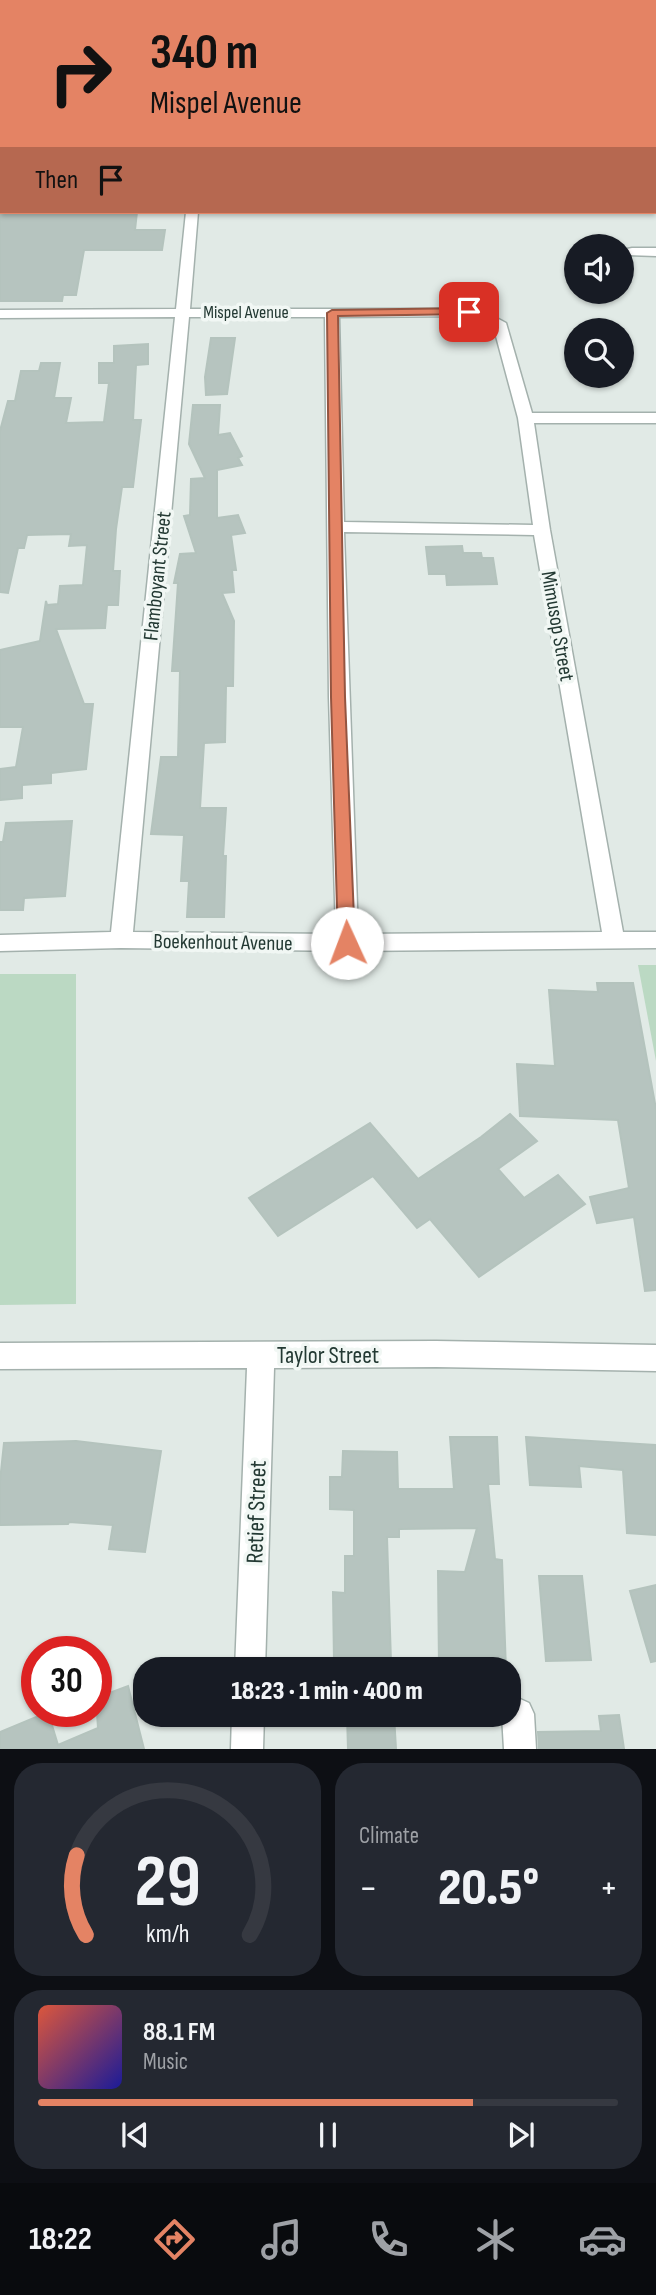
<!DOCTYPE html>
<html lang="en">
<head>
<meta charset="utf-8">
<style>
	body { margin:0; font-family:"Sofia Sans Condensed",sans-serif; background:#242831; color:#f1f3f6; height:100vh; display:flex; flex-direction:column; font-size:26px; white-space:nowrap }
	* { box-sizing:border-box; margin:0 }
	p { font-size:23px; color:#9ea1a6 }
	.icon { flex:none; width:38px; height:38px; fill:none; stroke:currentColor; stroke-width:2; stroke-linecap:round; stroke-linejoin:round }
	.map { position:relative; height:1749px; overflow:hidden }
	.sheet { display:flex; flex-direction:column; gap:14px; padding:14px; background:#0d0f14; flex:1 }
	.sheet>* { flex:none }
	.hud { position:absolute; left:0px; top:0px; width:656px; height:214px; box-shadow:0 2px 5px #0004; background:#e48364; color:#111; overflow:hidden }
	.fabs { position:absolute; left:564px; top:234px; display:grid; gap:14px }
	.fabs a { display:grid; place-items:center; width:70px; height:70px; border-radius:50%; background:#171b24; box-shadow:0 2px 5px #0004; font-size:35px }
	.speed { position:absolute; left:21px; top:1636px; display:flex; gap:14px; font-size:35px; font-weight:700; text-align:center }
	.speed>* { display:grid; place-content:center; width:91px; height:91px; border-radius:50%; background:#171b24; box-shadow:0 2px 5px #0004; line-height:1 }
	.speed .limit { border:10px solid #d22; background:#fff; color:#111 }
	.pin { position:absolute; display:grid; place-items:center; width:60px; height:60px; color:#fff; margin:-30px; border-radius:14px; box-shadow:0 4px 10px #0006 }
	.me { position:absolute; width:77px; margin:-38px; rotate:358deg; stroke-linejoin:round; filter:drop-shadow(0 0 5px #0008) }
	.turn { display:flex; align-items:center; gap:24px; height:147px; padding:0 35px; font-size:32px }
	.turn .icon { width:91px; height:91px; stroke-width:2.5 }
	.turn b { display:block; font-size:49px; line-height:60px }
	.then { display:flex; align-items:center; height:66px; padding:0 35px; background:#0003; gap:14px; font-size:26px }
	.big { font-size:52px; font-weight:800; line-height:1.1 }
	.sheet .tile { flex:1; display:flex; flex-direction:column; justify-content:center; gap:10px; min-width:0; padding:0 24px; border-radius:28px; background:#242831 }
	.sheet .dial { align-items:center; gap:0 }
	.dial svg { height:182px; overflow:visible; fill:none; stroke:#363941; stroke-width:7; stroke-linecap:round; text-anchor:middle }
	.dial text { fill:#f1f3f6; stroke:none }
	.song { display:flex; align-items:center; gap:21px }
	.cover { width:84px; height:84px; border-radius:10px; background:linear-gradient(135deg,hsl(10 70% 55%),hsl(240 70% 35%)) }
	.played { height:7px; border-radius:4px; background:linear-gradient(90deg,#e48364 75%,#363941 75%) }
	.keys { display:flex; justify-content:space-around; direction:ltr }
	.heat { display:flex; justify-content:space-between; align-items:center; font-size:38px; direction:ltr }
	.sheet .tiles { flex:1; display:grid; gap:14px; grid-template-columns:1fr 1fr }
	.tile:last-child { grid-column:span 2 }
	.trip { position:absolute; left:133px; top:1657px; width:388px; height:70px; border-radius:28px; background:#171b24; box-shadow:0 2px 5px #0004; font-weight:800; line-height:70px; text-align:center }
	.dock { display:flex; height:112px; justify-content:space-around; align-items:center; background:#090b0e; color:#9ea1a6 }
	.dock .icon { width:49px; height:49px }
	.dock .current { color:#e48364 }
	.dock b { font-size:32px; color:#f1f3f6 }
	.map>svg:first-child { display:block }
	.green { fill:#bbd9c3 }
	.building { fill:#b6c4bf; stroke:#b4c3bd; stroke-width:2 }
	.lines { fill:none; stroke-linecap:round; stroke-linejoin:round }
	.street-casing { stroke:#a4b1ad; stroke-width:3 }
	.street { fill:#fff; fill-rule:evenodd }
	.route { fill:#e48364; stroke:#945541; stroke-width:2 }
	.labels { text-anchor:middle; stroke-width:7; stroke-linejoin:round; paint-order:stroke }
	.far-street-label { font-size:18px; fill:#233933; stroke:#f1f7f4 }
	.street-label { font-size:21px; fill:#233933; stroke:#f1f7f4 }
	.near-street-label { font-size:24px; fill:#233933; stroke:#f1f7f4 }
</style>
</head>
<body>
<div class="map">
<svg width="656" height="1749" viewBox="0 0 656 1749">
	<rect width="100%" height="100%" fill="#e1eae6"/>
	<!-- green -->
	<g class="green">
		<polygon points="638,965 656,965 656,1061"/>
		<polygon points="0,974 76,974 76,1304 0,1305"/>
	</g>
	<!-- building -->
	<g class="building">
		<polygon points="137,212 135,230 165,230 162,250 84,250 76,295 63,295 62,301 0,301 0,213"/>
		<polygon points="211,338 235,338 227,394 206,395 205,377"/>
		<polygon points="148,344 148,364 136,365 133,420 141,420 133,487 122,487 116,529 113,571 120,571 118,605 107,605 105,628 56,629 84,704 93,704 86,769 51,773 51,783 22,785 22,798 0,800 0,769 16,767 23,727 0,727 0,650 40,641 46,601 47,605 58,604 60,586 83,585 87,545 69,546 71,534 27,535 24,548 18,548 8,593 0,592 0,431 8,401 15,401 21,371 39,371 41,363 60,363 54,398 71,398 66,423 104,422 109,383 99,383 99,363 114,363 114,346"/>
		<polygon points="193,405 220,405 218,435 230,433 242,456 238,458 242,465 217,470 217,518 238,515 245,533 231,535 236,570 232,570 234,592 222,593 234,621 233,686 226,686 225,742 204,743 200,808 226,808 223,856 226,856 224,917 187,917 189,881 181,881 184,835 151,834 161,757 178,757 180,671 172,671 178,583 174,583 180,554 196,553 184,516 190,515 191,479 205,478 189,444"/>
		<polygon points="462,546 463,553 481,553 482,558 493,558 497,584 447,585 446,574 429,574 426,547"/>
		<polygon points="72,821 65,896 24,898 23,910 0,910 0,842 3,842 6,823"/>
		<polygon points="597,983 633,983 656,1109 656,1290 645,1291 634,1217 597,1223 590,1197 629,1188 618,1120 520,1116 517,1064 555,1066 549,990 598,992"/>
		<polygon points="510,1114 537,1141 498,1169 524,1198 558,1175 585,1204 479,1277 430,1219 417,1228 373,1176 278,1236 249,1198 370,1123 418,1179 481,1137"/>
		<polygon points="450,1437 497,1437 499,1484 488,1484 495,1559 502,1560 506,1670 439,1667 438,1571 465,1572 477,1528 399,1529 399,1537 387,1537 391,1662 334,1662 333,1592 345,1593 345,1556 354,1556 354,1510 330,1509 330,1477 342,1477 343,1451 397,1452 398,1489 454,1489"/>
		<polygon points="526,1437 656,1445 656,1535 627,1533 623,1470 579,1466 581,1487 530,1485"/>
		<polygon points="76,1441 161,1451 145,1552 109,1549 113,1525 69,1522 68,1524 0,1525 0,1481 4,1443"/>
		<polygon points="539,1576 582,1576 591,1660 546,1661"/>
		<polygon points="656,1585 656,1661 651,1662 630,1591"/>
		<polygon points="128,1686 144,1749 0,1749 0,1732 48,1712 58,1745 98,1728 96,1698"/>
		<polygon points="347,1715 394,1715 396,1749 348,1749"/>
		<polygon points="619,1715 624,1749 539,1749 538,1732 601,1731 599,1716"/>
	</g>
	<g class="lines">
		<!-- street casing -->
		<g class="street-casing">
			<g id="street">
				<rect x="654" y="72" width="2" height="6"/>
				<rect x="654" y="107" width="2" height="9"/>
				<rect x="0" y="108" width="2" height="6"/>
				<rect x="654" y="149" width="2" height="8"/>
				<rect x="654" y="195" width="2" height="8"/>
				<rect x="0" y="196" width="2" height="8"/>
				<path d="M 186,212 L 198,212 L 190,309 L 480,309 L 506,323 L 532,413 L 656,413 L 656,423 L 534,423 L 550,530 L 623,932 L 656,932 L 656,948 L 347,951 L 121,948 L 0,951 L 0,935 L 111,932 L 175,317 L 0,318 L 0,310 L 176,309 ZM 469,316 L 477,317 L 493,325 L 518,418 L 533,525 L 344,522 L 339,317 ZM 189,317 L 325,317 L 329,697 L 336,934 L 133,932 ZM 344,532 L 534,535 L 602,932 L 358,934 Z"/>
				<polygon points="632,248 656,248 656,256 627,255 627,249"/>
				<polygon points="436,1341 656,1345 656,1371 436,1367 274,1368 265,1670 235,1670 247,1368 0,1369 0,1343"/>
				<polygon points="518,1698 529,1703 534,1714 536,1749 504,1749 502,1715 509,1715 509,1702"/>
				<polygon points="232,1715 264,1715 263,1749 231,1749"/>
			</g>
		</g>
		<!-- street -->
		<use href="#street" class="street"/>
	</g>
	<!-- route -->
	<polygon class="route" points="469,308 473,309 473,314 338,316 345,697 355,943 347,950 338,943 331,697 327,313 332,310"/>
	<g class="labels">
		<!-- far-street labels -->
		<g class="far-street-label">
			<text x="246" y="318">Mispel Avenue</text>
		</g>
		<!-- street labels -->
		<g class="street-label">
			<text transform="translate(157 576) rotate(-84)" y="7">Flamboyant Street</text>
			<text transform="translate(558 626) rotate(80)" y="7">Mimusop Street</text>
			<text transform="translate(223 942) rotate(1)" y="7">Boekenhout Avenue</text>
		</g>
		<!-- near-street labels -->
		<g class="near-street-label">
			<text x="328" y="1363">Taylor Street</text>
			<text transform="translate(256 1512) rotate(-88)" y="8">Retief Street</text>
		</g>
	</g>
</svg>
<div class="fabs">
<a><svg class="icon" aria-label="sound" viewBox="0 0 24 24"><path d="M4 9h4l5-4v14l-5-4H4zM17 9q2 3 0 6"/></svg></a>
<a><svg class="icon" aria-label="search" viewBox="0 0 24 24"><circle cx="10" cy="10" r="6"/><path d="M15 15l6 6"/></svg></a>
</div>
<div class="speed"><div class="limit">30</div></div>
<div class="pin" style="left:469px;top:312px;background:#d93025"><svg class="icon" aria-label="arrive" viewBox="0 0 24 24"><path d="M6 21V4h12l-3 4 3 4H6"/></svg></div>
<svg class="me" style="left:347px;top:943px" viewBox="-20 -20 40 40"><circle r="19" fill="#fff"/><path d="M0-13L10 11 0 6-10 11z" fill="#e48364"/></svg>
<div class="trip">18:23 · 1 min · 400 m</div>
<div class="hud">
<div class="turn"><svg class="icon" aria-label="right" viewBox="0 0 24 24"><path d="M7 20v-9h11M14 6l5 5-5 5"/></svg><div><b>340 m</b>Mispel Avenue</div></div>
<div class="then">Then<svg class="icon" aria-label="arrive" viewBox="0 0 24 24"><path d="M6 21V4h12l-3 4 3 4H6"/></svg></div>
</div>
</div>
<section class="sheet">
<div class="tiles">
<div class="tile dial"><svg viewBox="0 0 100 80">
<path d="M14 69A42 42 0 1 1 86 69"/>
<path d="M14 69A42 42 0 0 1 10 34" stroke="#e48364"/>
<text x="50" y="56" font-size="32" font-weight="700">29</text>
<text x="50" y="72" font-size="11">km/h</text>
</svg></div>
<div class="tile"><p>Climate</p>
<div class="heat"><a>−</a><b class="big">20.5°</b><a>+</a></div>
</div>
<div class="tile">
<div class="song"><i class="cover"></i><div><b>88.1 FM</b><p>Music</p></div></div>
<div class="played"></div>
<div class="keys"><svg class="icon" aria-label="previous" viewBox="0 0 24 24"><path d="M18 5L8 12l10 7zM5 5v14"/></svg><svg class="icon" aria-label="pause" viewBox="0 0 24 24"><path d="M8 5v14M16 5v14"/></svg><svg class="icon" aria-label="next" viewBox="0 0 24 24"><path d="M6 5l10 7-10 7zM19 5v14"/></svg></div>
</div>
</div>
</section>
<nav class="dock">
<b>18:22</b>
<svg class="icon current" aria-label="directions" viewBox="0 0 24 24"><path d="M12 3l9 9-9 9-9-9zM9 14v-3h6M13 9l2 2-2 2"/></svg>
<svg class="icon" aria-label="music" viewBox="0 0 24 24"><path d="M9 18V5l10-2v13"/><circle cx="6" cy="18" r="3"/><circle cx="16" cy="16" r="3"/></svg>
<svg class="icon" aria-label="phone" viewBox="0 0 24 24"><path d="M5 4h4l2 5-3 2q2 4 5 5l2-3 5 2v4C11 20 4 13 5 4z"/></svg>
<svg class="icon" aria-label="climate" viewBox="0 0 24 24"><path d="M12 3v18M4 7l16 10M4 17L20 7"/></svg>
<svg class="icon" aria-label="car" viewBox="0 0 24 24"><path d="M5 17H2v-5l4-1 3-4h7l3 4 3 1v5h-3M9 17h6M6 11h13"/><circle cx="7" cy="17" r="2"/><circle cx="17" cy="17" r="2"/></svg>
</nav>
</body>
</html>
